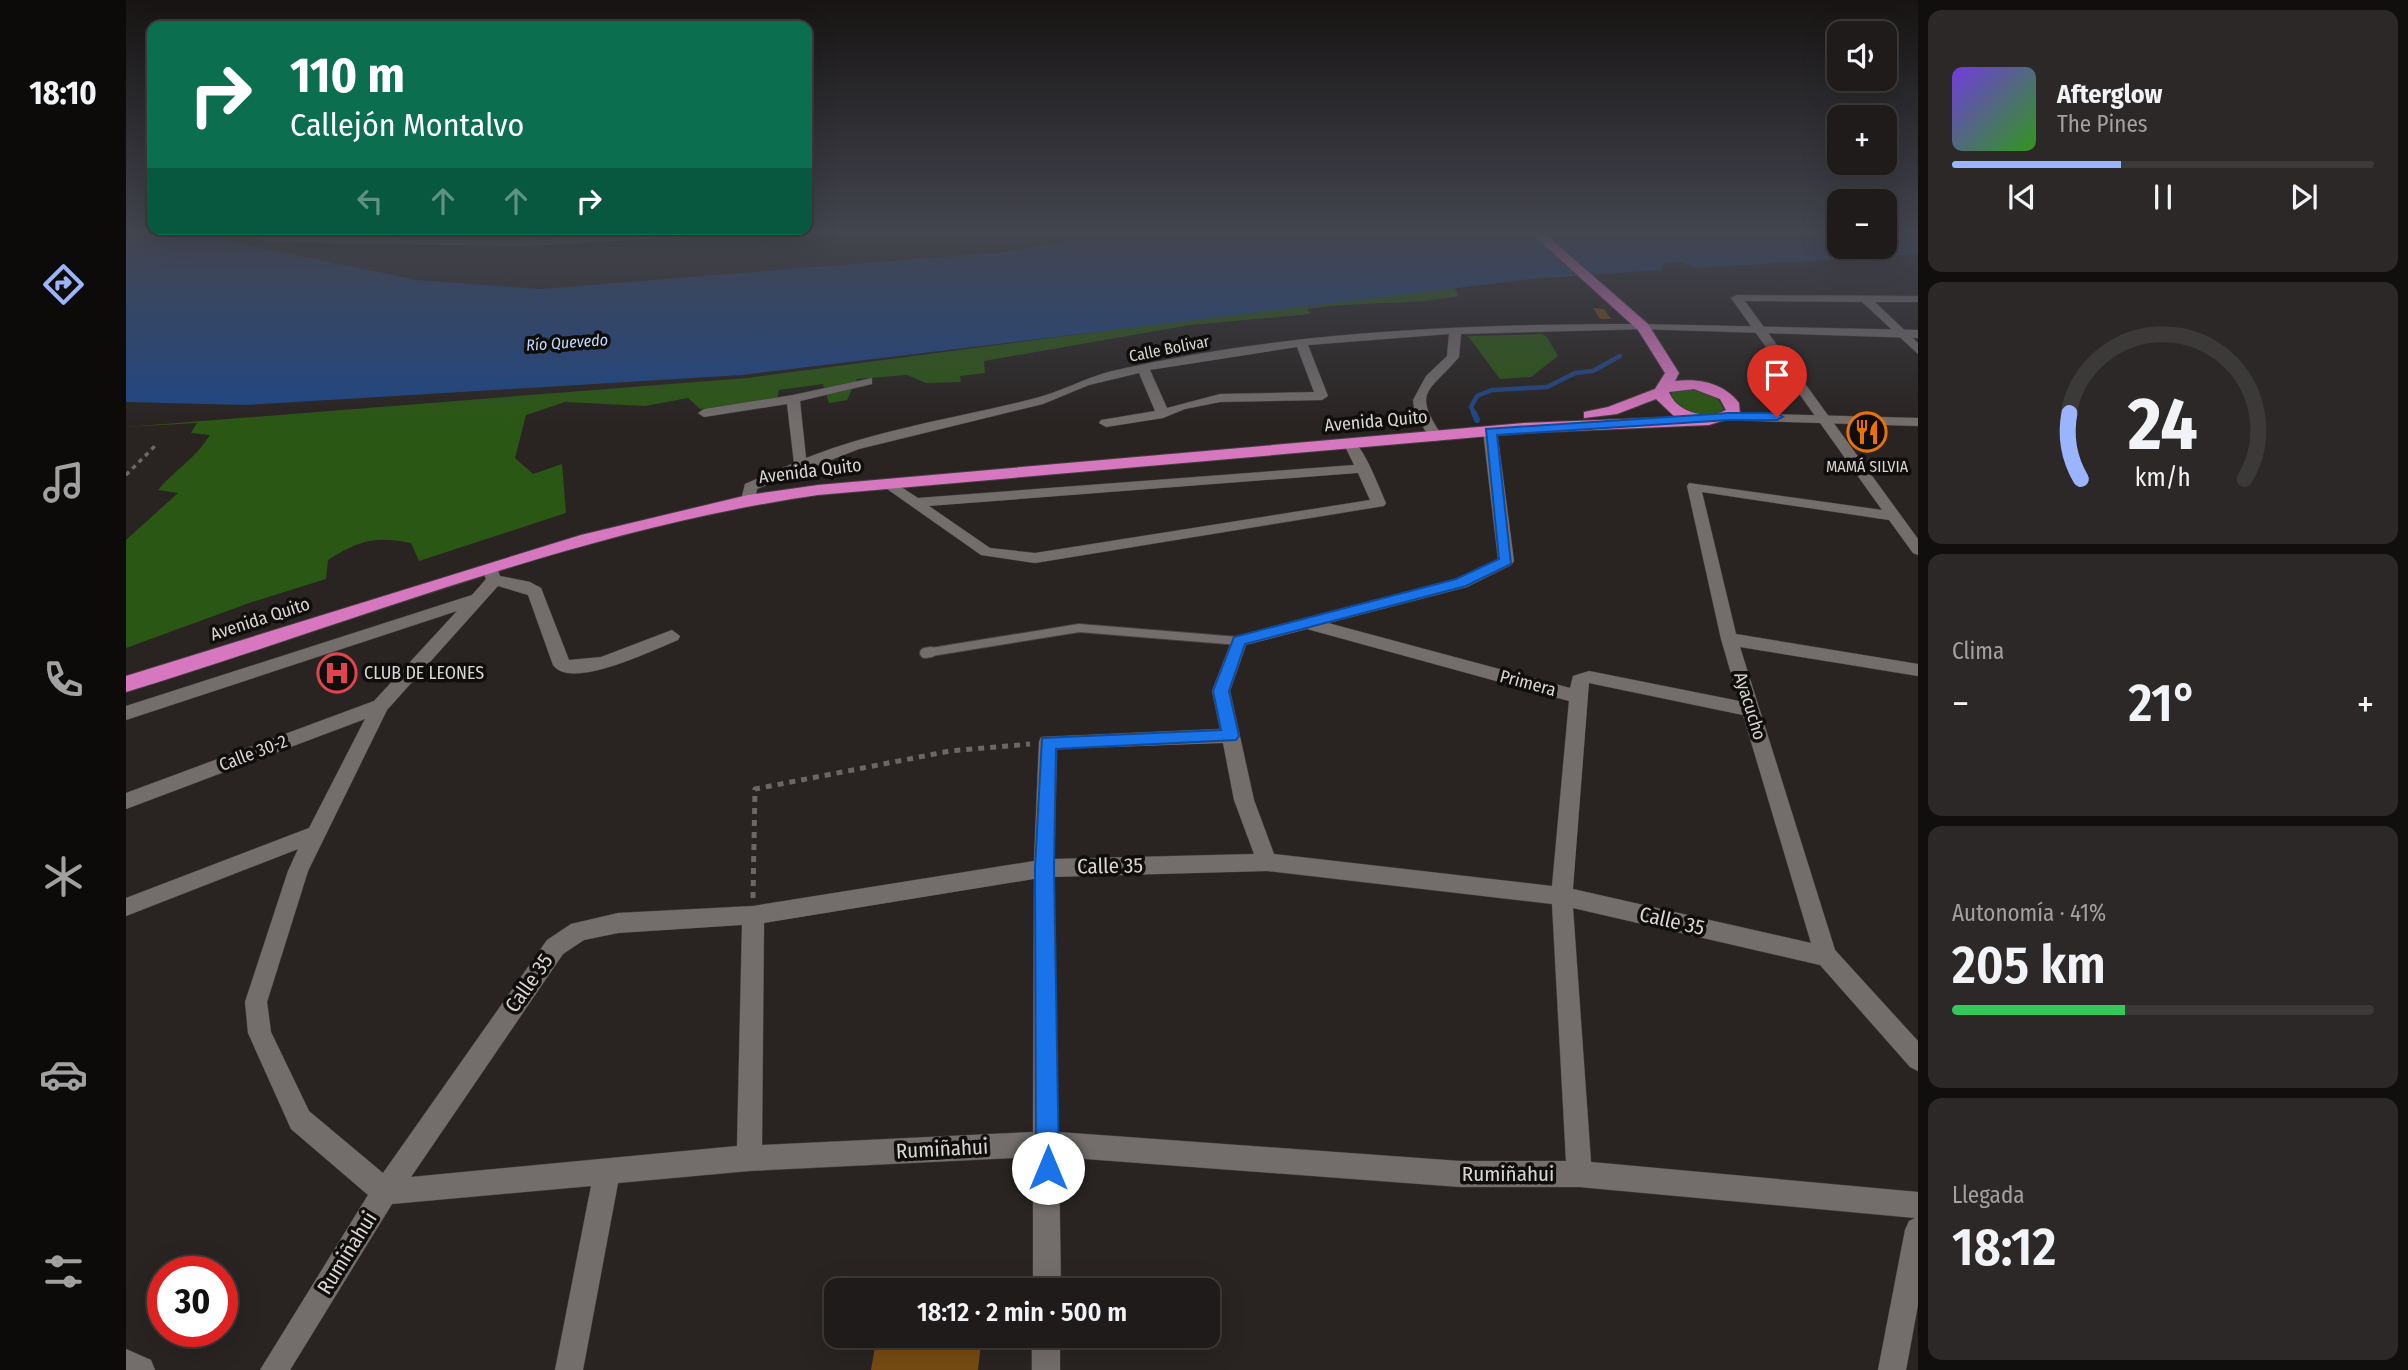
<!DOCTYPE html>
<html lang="es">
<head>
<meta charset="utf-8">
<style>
	body { margin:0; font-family:"Fira Sans Condensed",sans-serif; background:#2c2827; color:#f1f3f6; height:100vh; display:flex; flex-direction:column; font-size:26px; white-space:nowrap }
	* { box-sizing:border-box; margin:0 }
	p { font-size:23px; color:#a1a1a2 }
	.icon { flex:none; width:38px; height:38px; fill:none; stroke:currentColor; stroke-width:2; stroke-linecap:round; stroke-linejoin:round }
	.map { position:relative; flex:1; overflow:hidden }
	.drawer { display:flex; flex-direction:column; gap:10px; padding:10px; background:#110f0e; width:490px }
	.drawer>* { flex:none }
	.guide { position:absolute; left:21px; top:21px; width:665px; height:214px; border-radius:14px; box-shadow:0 7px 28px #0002,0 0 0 2px #3c3939; background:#0b6e4f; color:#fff; overflow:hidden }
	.buttons { position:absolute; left:1701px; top:21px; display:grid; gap:14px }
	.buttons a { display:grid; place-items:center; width:70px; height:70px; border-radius:14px; background:#1f1b1a; box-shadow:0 7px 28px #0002,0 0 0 2px #3c3939; font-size:35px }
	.speed { position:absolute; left:21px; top:1256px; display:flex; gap:14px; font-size:35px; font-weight:700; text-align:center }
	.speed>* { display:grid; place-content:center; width:91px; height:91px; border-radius:50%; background:#1f1b1a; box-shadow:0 7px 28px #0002,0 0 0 2px #3c3939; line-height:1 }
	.speed .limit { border:10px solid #d22; background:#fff; color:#111 }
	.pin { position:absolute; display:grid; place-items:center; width:60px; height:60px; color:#fff; margin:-72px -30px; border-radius:50% 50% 50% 0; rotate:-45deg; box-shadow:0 0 7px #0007 }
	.pin .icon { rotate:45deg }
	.me { position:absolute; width:77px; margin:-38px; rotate:0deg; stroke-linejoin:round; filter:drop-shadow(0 0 5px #0008) }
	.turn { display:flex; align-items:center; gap:24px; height:147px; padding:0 28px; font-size:32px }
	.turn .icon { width:91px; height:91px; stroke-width:2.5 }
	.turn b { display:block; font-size:49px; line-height:60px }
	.lanes { display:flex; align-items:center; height:66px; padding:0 28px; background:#0003; justify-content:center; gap:35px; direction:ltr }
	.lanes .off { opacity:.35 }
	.big { font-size:52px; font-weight:600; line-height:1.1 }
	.drawer .tile { flex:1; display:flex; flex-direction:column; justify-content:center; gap:10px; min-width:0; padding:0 24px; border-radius:14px; background:#2c2827 }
	.drawer .dial { align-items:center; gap:0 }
	.dial svg { height:182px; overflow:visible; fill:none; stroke:#3c3939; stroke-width:7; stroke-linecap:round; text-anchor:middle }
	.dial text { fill:#f1f3f6; stroke:none }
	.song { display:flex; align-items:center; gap:21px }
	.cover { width:84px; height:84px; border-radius:10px; background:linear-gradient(135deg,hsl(260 70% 55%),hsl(110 70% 35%)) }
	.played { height:7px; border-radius:4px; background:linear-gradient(90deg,#9ab5fd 40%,#3c3939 40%) }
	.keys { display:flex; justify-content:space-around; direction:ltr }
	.heat { display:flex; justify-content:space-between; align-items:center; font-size:38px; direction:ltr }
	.charge { height:10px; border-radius:5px; background:linear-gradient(90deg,#34c759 41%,#3c3939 0) }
	.trip { position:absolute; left:698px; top:1278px; width:396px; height:70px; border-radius:14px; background:#1f1b1a; box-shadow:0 7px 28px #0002,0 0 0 2px #3c3939; font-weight:600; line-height:70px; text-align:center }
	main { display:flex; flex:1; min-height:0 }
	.tab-bar { display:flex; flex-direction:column; width:126px; justify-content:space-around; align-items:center; background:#0c0b0a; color:#a1a1a2 }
	.tab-bar .icon { width:49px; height:49px }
	.tab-bar .active { color:#9ab5fd }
	.tab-bar b { font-size:32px; color:#f1f3f6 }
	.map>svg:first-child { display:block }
	.green { fill:#2b5714 }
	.water { fill:#204785 }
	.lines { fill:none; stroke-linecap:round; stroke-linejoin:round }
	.stream-far1 { stroke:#204785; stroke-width:4.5 }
	.stream { stroke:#204785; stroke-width:6 }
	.building { fill:#774b13 }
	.lane-far1-casing { stroke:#454140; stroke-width:10 }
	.lane-casing { stroke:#454140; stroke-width:12 }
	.street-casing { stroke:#454140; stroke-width:1 }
	.secondary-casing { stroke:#454140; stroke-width:1 }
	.highway-casing { stroke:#454140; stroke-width:2 }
	.path-far1 { stroke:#6b6765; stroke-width:3.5; stroke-dasharray:4.5 4.5; stroke-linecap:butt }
	.path { stroke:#6b6765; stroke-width:5; stroke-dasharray:6 6; stroke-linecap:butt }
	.lane-far1 { stroke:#736e6c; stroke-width:8 }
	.lane { stroke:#736e6c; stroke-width:10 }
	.street { fill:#736e6c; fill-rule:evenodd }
	.secondary { fill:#736e6c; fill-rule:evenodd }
	.highway { fill:#d777c0; fill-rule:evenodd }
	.route { fill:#1a73e8; stroke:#114b97; stroke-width:2 }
	.labels { text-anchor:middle; stroke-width:7; stroke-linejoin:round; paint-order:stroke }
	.far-water-label { font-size:16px; font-style:italic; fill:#c2daff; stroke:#100e0d }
	.far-street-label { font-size:16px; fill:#d8d5d3; stroke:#100e0d }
	.far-poi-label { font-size:16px; fill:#d8d5d3; stroke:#100e0d }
	.street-label { font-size:18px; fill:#d8d5d3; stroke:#100e0d }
	.poi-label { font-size:18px; fill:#d8d5d3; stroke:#100e0d; text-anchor:start }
	.near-street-label { font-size:21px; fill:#d8d5d3; stroke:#100e0d }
</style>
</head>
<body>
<main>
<nav class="tab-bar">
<b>18:10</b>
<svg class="icon active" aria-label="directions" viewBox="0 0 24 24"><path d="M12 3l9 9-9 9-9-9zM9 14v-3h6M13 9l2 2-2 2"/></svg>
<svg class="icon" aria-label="music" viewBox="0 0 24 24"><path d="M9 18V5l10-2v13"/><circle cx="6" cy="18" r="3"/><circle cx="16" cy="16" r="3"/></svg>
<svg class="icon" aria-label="phone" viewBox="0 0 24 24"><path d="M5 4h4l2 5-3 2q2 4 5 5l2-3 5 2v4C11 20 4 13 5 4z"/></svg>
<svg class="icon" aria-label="climate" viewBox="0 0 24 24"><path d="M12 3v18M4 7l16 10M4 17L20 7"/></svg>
<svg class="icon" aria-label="car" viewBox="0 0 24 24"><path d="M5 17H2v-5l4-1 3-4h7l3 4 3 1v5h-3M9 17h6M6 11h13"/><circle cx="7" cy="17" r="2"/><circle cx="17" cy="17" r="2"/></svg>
<svg class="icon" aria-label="filters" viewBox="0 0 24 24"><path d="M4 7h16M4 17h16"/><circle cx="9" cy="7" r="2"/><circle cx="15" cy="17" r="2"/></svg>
</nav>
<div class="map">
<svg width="1792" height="1370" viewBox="0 0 1792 1370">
	<rect width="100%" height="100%" fill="#292422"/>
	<!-- green -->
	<g class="green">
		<path d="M 1327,285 L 1333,296 C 1283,306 1231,301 1181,309 L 1185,314 L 1064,325 L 858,361 L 859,373 L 834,376 L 835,382 L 800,383 L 781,375 L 731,379 L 721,400 L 703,403 L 697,384 L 653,390 L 651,400 L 574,409 L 562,398 L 519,406 L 439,402 L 400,415 L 389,458 L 407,474 L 436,464 L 440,513 L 293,561 L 285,543 C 248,536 234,540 202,560 L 200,579 L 126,602 L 0,648 L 0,540 L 52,493 L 32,490 C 49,470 71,457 84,435 L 65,433 L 71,423 L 0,427 L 621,378 Z"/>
		<polygon points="1416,334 1421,337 1432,356 1405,377 1374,379 1342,336"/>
		<path d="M 1564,388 L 1590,396 L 1598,409 C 1581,422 1556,411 1544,396 L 1549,389 Z"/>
	</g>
	<!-- water -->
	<polygon class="water" points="0,232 77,232 111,243 291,280 415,289 878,252 1003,232 1713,232 1713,247 1759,247 1759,232 1792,232 1792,254 1572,268 1554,262 1537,264 1535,270 1405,279 616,375 120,405 0,402"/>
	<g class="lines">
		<!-- stream-far1 -->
		<polyline class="stream-far1" points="1349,415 1345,407 1351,396 1366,390 1421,387 1449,373 1467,371 1494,356"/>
		<!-- stream -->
		<polyline class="stream" points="1348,413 1351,420"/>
	</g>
	<!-- building -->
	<g class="building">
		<polygon points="1467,308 1478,309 1485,319 1474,319"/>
		<polygon points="751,1335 856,1335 852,1370 745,1370"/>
	</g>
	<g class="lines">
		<!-- lane-far1 casing -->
		<g class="lane-far1-casing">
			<polyline id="lane-far1" points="799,653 953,628 1113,641"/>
		</g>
		<!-- lane casing -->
		<g class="lane-casing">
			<polyline id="lane" points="799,653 805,652"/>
		</g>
		<!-- street casing -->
		<g class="street-casing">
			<g id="street">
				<polygon points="240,232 250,232 238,244 230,244 230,240"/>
				<polygon points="401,232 411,232 402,245 394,245 393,243"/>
				<path d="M 1611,295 L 1792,296 L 1792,302 L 1749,302 L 1792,343 L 1792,354 L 1736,302 L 1619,301 L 1792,539 L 1792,555 L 1787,553 L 1763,520 L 1576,492 L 1610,634 L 1792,664 L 1792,676 L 1614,647 L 1709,950 L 1792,1041 L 1792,1071 L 1784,1067 L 1694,965 L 1447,908 L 1465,1162 L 1792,1192 L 1792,1305 L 1780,1370 L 1752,1370 L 1779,1230 L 1783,1221 L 1789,1218 L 1453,1187 L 1334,1187 L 933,1157 L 935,1290 L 907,1290 L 907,1157 L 623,1171 L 492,1183 L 457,1370 L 429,1370 L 465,1186 L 266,1204 L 164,1370 L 134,1370 L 242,1195 L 165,1129 L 122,1033 L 119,1002 L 162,871 L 172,849 L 0,916 L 0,898 L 183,828 L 239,719 L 0,809 L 0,793 L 248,701 L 331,611 L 0,720 L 0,706 L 346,595 L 360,579 L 356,569 L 364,564 L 370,565 L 374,576 L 404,582 L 415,588 L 443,660 L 475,657 L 546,630 L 554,636 L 552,640 C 529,649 445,691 427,665 L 402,595 L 372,586 L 261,710 L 182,871 L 141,1002 L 145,1032 L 183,1111 L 257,1173 L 421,940 L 445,924 L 492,913 L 627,906 L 908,861 L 913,742 L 915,737 L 1094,729 L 1086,691 L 1107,637 L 1330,579 L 1372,559 L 1357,431 L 1359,428 L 1364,427 L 1371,431 L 1388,561 L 1385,565 L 1341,587 L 1202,623 L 1444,688 L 1447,676 L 1463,671 L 1613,701 L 1595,639 L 1561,486 L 1563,483 L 1756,510 L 1605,298 ZM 1181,629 L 1443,701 L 1426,886 L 1148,854 L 1128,800 L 1104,691 L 1120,645 ZM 1463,683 L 1617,715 L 1685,943 L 1447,889 ZM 1097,743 L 1108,800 L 1128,854 L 928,859 L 931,749 ZM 1141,871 L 1426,904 L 1440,1161 L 1334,1161 L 932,1132 L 928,877 ZM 908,879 L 907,1132 L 636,1145 L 638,923 ZM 616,925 L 611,1146 L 285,1177 L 437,954 L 458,940 L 492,933 Z"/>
				<path d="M 1517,324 L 1523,327 L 1521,329 L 1335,334 L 1333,357 C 1303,393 1285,390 1317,437 L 1310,441 L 1305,440 L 1289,414 L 1287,400 L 1300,376 L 1321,356 L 1323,334 L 1182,345 L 1202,396 L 1196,400 L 1094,402 L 1059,409 L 1037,418 L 980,427 L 973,423 L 975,420 L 1029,411 L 1013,373 L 963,385 L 917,404 L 733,449 L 631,489 L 629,500 L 622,504 L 615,500 L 619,484 L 668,463 L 661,404 L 578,417 L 572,413 L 578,409 L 667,395 L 746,378 L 746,384 L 674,401 L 680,458 C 753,429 831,418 906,399 C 933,393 958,378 986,371 C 1160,331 1338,324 1517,324 ZM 1171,347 L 1188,392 L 1094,394 L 1041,408 L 1024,370 Z"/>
				<path d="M 1225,440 C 1237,444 1254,490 1260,503 L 1258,506 L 909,563 L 855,555 L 754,484 L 756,481 L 766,481 L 792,498 L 1228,465 L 1218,444 ZM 1232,473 L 1244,500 L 909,553 L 864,548 L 803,506 Z"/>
				<rect x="906" y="1335" width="28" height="35"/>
				<polygon points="0,1349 25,1360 29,1370 0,1370"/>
			</g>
		</g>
		<!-- secondary casing -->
		<g class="secondary-casing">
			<g id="secondary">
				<polygon points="120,232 166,237 398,240 553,232 605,232 600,235 398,246 142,242"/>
				<polygon points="1517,324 1792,330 1792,338 1513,329 1511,327"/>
				<polygon points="1603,413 1792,418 1792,426 1598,420 1596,417"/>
			</g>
		</g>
		<!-- highway casing -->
		<g class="highway-casing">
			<path id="highway" d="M 1404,232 L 1417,232 L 1522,324 L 1553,373 L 1549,381 C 1573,378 1598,383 1613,403 L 1614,415 L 1583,425 L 1398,433 L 692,495 C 455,529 229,622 0,692 L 0,676 L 455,535 L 622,495 L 692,485 L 1398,423 L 1549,417 L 1530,399 L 1491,414 L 1458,418 L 1458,412 L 1482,407 L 1529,389 L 1539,373 L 1512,330 ZM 1568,389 L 1594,399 L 1600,410 C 1581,420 1551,413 1543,392 Z"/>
		</g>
		<!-- path-far1 -->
		<polyline class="path-far1" points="0,475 30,445"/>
		<!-- path -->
		<polyline class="path" points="627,898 629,789 824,751 904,744"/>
		<!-- lane-far1 -->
		<use href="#lane-far1" class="lane-far1"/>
		<!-- lane -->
		<use href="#lane" class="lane"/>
		<!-- street -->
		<use href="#street" class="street"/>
		<!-- secondary -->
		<use href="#secondary" class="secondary"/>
		<!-- highway -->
		<use href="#highway" class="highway"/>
	</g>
	<!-- sky -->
	<linearGradient id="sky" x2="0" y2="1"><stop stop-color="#171413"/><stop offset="0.55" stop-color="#43454f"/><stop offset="1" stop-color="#43454f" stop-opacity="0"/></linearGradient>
	<rect width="1792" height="423" fill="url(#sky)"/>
	<!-- route -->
	<polygon class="route" points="1603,413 1651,413 1657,417 1651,420 1603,420 1371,435 1385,564 1340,586 1119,644 1103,691 1113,736 1110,740 930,749 928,868 933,1168 930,1176 922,1180 914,1176 910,1168 909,868 916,738 1095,730 1087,691 1108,637 1330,579 1373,559 1360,429"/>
	<!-- icons -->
	<defs>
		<g id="restaurant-ring" transform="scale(2.0125)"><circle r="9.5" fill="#100e0d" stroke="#e8710a" stroke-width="1.5"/><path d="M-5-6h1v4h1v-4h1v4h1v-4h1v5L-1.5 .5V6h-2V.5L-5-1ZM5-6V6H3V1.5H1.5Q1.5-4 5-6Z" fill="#e8710a"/></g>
		<g id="hospital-ring" transform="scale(2.0125)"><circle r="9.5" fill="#100e0d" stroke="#e0444e" stroke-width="1.5"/><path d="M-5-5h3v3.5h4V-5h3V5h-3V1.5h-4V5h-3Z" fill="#e0444e"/></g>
	</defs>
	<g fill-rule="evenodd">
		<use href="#restaurant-ring" x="1741" y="432"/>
		<use href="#hospital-ring" x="211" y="673"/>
	</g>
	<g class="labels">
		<!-- far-water labels -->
		<g class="far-water-label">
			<text transform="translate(441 342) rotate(-4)" y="6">Río Quevedo</text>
		</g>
		<!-- far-street labels -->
		<g class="far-street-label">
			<text transform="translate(1043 348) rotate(-11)" y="6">Calle Bolivar</text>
		</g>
		<!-- far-poi labels -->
		<g class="far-poi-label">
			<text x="1741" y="472">MAMÁ SILVIA</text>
		</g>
		<!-- street labels -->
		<g class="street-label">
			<text transform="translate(1250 421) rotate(-5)" y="6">Avenida Quito</text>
			<text transform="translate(684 471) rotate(-7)" y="6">Avenida Quito</text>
			<text transform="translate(134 619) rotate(-18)" y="6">Avenida Quito</text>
			<text transform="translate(1402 683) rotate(15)" y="6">Primera</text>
			<text transform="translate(1624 706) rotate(73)" y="6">Ayacucho</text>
			<text transform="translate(127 753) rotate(-21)" y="6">Calle 30-2</text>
		</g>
		<!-- poi labels -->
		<g class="poi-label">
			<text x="238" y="679">CLUB DE LEONES</text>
		</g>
		<!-- near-street labels -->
		<g class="near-street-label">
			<text transform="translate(984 866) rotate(-1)" y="7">Calle 35</text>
			<text transform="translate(1546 921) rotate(13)" y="7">Calle 35</text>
			<text transform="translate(403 983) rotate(-55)" y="7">Calle 35</text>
			<text transform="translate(816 1149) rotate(-3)" y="7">Rumiñahui</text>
			<text x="1382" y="1181">Rumiñahui</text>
			<text transform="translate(221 1253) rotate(-58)" y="7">Rumiñahui</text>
		</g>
	</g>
</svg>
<div class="buttons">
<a><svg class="icon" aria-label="sound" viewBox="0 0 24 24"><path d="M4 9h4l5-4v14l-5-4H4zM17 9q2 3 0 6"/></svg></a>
<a>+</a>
<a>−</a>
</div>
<div class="speed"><div class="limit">30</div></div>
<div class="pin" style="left:1651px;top:417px;background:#d93025"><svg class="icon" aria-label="arrive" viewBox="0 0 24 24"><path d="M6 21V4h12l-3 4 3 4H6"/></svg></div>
<svg class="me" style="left:922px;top:1168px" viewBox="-20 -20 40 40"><circle r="19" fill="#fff"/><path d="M0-13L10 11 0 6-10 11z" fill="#1a73e8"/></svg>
<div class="trip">18:12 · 2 min · 500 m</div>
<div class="guide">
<div class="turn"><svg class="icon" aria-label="right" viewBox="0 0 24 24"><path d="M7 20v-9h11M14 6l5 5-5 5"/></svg><div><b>110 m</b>Callejón Montalvo</div></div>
<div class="lanes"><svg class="icon off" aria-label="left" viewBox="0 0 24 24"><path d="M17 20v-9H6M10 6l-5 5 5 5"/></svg><svg class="icon off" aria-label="ahead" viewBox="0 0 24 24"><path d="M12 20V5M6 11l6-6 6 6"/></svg><svg class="icon off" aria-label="ahead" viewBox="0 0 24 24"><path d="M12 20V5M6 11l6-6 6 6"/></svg><svg class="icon" aria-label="right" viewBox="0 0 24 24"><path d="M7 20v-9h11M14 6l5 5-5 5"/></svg></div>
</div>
</div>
<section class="drawer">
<div class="tile">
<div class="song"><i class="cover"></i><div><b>Afterglow</b><p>The Pines</p></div></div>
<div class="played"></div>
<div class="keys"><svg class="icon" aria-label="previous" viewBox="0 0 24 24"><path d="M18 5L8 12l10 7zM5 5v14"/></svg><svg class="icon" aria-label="pause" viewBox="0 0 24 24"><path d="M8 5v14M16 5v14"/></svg><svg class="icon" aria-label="next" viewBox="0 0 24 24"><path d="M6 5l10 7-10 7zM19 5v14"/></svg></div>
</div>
<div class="tile dial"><svg viewBox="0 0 100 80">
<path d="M14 69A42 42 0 1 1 86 69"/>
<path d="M14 69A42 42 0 0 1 9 40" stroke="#9ab5fd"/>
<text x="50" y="56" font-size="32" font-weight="700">24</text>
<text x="50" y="72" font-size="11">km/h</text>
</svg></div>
<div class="tile"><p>Clima</p>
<div class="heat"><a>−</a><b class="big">21°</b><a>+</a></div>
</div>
<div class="tile"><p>Autonomía · 41%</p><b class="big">205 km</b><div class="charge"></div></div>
<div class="tile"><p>Llegada</p><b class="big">18:12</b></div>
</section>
</main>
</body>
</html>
